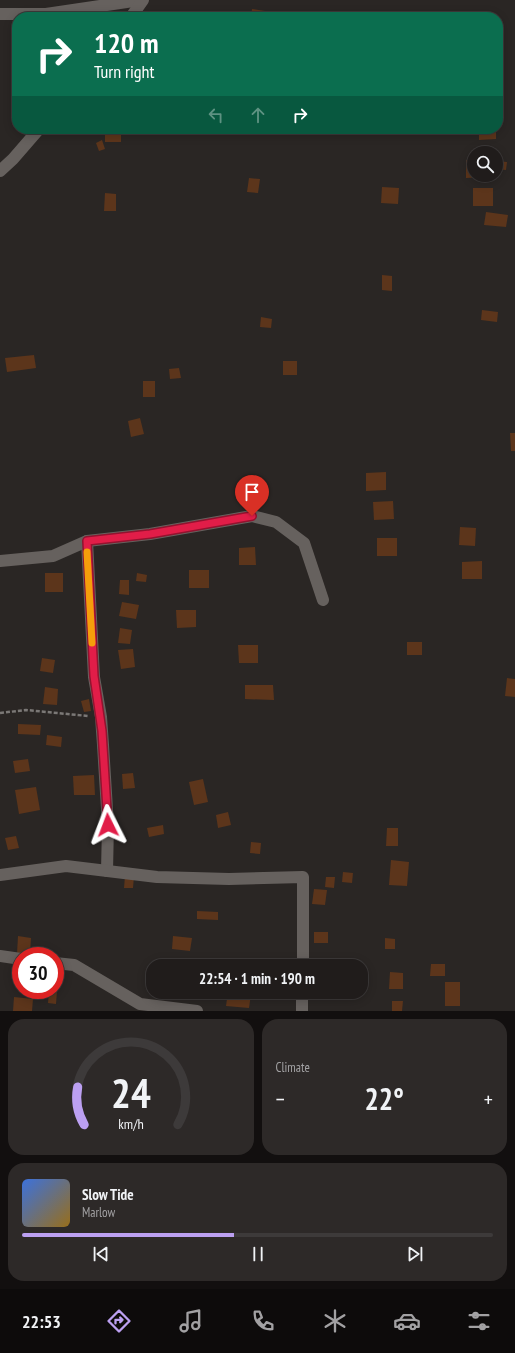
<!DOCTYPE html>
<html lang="en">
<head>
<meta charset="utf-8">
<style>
	body { margin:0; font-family:"PT Sans Narrow",sans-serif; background:#2d2928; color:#f1f3f6; height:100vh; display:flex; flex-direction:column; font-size:15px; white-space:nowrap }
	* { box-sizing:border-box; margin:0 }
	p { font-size:13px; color:#a2a1a3 }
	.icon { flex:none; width:22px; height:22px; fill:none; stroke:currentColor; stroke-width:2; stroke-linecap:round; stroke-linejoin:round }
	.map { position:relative; height:1011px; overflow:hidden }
	.drawer { display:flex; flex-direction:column; gap:8px; padding:8px; background:#120f0f; flex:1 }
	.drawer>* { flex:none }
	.hud { position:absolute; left:12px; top:12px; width:491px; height:122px; border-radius:16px; box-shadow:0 2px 10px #0003,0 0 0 1px #3d3a3a; background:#0b6e4f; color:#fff; overflow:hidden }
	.fabs { position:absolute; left:467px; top:146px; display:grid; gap:8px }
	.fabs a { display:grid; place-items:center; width:36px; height:36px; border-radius:50%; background:#201c1b; box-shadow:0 2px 10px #0003,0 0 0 1px #3d3a3a; font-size:20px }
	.speed { position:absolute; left:12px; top:947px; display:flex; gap:8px; font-size:20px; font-weight:700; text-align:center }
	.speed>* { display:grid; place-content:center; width:52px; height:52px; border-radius:50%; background:#201c1b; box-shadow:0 2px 10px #0003,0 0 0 1px #3d3a3a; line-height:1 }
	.speed .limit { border:6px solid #d22; background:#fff; color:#111 }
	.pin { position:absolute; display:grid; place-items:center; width:34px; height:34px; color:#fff; margin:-41px -17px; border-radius:50% 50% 50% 0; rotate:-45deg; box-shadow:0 0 4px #0007 }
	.pin .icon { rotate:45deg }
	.me { position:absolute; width:44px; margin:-22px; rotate:357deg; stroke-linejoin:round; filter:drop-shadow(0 0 3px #0008) }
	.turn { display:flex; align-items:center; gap:14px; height:84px; padding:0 16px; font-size:18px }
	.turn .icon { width:52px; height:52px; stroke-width:2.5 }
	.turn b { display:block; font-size:28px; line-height:34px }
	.lanes { display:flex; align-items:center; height:38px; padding:0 16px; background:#0003; justify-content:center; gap:20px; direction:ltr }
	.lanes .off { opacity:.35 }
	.big { font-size:30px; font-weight:600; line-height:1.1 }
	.drawer .tile { flex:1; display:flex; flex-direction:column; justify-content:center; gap:6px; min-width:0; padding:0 14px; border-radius:16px; background:#2d2928 }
	.drawer .dial { align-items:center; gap:0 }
	.dial svg { height:104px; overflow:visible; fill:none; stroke:#3d3a3a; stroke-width:7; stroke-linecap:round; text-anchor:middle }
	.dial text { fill:#f1f3f6; stroke:none }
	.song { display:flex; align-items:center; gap:12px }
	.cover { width:48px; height:48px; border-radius:6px; background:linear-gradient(135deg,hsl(220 70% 55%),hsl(40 70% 35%)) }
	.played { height:4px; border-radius:2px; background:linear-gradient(90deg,#bca0f2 45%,#3d3a3a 45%) }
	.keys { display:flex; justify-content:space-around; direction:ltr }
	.heat { display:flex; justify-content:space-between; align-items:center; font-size:22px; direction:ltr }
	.drawer .tiles { flex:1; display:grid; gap:8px; grid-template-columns:1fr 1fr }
	.tile:last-child { grid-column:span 2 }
	.trip { position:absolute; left:146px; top:959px; width:222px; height:40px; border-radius:16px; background:#201c1b; box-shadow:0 2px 10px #0003,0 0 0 1px #3d3a3a; font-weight:600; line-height:40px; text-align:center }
	.tab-bar { display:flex; height:64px; justify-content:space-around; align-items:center; background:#0d0b0b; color:#a2a1a3 }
	.tab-bar .icon { width:28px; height:28px }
	.tab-bar .active { color:#bca0f2 }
	.tab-bar b { font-size:18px; color:#f1f3f6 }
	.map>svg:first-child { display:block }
	.building { fill:#5c351b }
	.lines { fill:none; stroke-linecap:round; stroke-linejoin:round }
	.path { stroke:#7b7876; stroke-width:2.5; stroke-dasharray:4 2; stroke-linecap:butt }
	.minor { stroke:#66615e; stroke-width:12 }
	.route-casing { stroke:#92132f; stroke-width:10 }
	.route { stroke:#e11d48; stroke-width:7 }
	.slow { stroke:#f59e0b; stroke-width:7 }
</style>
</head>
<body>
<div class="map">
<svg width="515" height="1011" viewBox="0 0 515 1011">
	<rect width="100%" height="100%" fill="#2a2624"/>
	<!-- building -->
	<g class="building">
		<polygon points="252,9 265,11 264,17 251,17"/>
		<rect x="264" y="129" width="20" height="3"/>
		<polygon points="479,129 496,129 496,139 479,140"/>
		<rect x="105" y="130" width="16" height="12"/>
		<polygon points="102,140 105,149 99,151 96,143"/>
		<polygon points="466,160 474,160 474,175 486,175 486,177 466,178"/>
		<polygon points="496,161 507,162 506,170 496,169"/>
		<polygon points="249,178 260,179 258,193 247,192"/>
		<polygon points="382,187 399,188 398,204 381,203"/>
		<rect x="473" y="188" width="20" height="18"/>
		<polygon points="105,193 116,194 116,211 104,211"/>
		<polygon points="486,212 508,215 506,227 484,225"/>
		<polygon points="382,275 392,276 392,291 382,290"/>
		<polygon points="482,310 498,312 497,322 481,320"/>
		<polygon points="261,317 272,319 271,328 260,327"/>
		<polygon points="34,355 36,368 7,372 5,358"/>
		<rect x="283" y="361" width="14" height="14"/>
		<polygon points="179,368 181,378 170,379 169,369"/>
		<rect x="143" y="381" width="12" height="16"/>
		<polygon points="140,418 144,434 131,437 128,421"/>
		<polygon points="510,433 515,433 515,451 511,451"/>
		<polygon points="386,472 386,490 366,491 366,473"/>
		<polygon points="393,501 394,519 374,520 373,502"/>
		<polygon points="460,527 476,528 475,546 459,545"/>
		<rect x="377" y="538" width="20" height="18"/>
		<polygon points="255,547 256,565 239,565 239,548"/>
		<polygon points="482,561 482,579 462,579 462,562"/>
		<rect x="189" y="570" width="20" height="18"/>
		<rect x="45" y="573" width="18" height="19"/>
		<polygon points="137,573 147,575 146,582 136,581"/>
		<polygon points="120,580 129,580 129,595 119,594"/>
		<polygon points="122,602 139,605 136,619 119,616"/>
		<polygon points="176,610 196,610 196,627 177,628"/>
		<polygon points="120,628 132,630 130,644 118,643"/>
		<rect x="407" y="642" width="15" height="13"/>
		<polygon points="238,645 258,645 258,663 239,663"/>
		<polygon points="133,649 135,667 121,669 118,650"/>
		<polygon points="42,658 55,660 53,673 40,671"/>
		<polygon points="507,678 515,679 515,697 505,696"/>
		<polygon points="245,685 273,685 274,700 245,699"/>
		<polygon points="45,687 58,689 57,705 43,704"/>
		<polygon points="89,699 91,711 84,712 81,701"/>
		<polygon points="18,724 41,725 40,735 18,734"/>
		<polygon points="47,735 62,737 61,747 46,745"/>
		<polygon points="28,759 30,771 15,773 13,761"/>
		<polygon points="133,773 135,788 123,789 122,774"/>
		<polygon points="94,775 95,795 74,795 73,776"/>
		<polygon points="203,779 208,802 194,805 189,782"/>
		<polygon points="36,787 40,810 19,814 15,790"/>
		<polygon points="228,812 231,825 218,828 216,815"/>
		<polygon points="163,825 164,834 149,837 147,828"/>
		<polygon points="387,828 398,828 398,846 386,846"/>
		<polygon points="16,836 19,848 8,850 5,838"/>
		<polygon points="251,842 261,843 260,854 250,853"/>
		<polygon points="391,860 409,862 407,886 389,885"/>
		<polygon points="343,872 353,873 352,883 342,882"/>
		<polygon points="125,876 134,876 133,888 124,888"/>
		<polygon points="326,877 335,877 334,888 325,887"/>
		<polygon points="314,889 327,890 325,905 312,904"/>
		<polygon points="197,911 218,912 218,920 197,919"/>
		<rect x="314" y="932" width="14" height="11"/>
		<polygon points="18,936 31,938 30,955 17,954"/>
		<polygon points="173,936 192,938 190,951 172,949"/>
		<polygon points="385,938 395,939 395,949 385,949"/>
		<polygon points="431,964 445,964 445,976 430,976"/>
		<polygon points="390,972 403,973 403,989 389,989"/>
		<rect x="445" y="982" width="15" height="24"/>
		<polygon points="49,990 57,991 56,1004 48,1003"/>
		<polygon points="177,992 203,992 202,996 176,993"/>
		<polygon points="228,992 251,994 249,1008 226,1006"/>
		<polygon points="14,997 33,999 32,1011 13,1011"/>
		<polygon points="392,1001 403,1001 402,1011 392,1011"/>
	</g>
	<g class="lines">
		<!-- path -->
		<polyline class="path" points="0,713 26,710 88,716"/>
		<!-- minor -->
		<g class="minor">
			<polyline points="0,14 46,14 140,0"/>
			<polyline points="131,17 143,0"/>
			<polyline points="0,171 13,159 39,129"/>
			<polyline points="87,541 94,677 101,717 103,745 108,825 107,871"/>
			<polyline points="0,561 53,556 87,541 150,534 252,516 276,522 304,543 323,600"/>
			<polyline points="0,875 66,866 157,877 229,879 303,877 303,966"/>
			<polyline points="0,956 21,959"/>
			<polyline points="55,963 74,965 140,1004 197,1011"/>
			<polyline points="302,1011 302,992"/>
		</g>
	</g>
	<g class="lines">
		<!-- route casing -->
		<g class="route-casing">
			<polyline id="route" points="108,825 102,731 94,676 87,541 150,534 252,516"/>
		</g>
		<!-- route -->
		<use href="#route" class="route"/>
		<!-- slow -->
		<polyline class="slow" points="87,552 92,643"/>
	</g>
</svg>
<div class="fabs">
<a><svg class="icon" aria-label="search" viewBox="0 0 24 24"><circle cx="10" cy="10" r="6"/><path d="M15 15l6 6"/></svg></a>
</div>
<div class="speed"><div class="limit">30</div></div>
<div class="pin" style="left:252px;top:516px;background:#d93025"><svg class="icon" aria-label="arrive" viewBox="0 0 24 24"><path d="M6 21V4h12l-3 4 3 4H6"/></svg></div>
<svg class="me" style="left:108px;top:825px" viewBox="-20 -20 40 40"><path d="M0-17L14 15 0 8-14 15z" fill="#e11d48" stroke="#fff" stroke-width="4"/></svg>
<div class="trip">22:54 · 1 min · 190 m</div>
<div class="hud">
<div class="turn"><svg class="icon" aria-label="right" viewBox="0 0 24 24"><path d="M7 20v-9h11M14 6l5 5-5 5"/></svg><div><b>120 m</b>Turn right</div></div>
<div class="lanes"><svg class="icon off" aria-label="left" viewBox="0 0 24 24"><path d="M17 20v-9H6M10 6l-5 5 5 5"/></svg><svg class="icon off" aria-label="ahead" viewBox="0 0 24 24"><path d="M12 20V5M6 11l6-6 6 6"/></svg><svg class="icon" aria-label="right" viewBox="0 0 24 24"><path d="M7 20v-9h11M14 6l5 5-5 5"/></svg></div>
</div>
</div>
<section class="drawer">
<div class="tiles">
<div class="tile dial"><svg viewBox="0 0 100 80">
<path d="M14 69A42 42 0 1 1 86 69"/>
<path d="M14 69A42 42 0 0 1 9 40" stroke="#bca0f2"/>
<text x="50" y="56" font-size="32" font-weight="700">24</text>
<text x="50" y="72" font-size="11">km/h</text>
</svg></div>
<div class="tile"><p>Climate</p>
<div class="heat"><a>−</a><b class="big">22°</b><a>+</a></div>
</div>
<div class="tile">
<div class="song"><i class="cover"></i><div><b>Slow Tide</b><p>Marlow</p></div></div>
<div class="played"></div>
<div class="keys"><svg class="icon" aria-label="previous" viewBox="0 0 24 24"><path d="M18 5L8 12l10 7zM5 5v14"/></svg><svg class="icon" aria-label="pause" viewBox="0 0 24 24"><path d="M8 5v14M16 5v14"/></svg><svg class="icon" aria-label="next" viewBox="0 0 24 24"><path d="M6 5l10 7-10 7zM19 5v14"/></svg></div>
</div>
</div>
</section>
<nav class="tab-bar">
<b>22:53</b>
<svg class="icon active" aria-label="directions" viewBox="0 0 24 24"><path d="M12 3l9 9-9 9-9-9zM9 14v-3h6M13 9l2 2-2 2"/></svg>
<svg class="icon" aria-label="music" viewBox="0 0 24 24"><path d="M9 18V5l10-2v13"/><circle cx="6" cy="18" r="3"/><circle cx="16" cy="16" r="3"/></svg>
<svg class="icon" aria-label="phone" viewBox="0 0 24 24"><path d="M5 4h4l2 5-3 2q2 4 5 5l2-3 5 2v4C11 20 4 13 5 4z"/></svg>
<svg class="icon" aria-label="climate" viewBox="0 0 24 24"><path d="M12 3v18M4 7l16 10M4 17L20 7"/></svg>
<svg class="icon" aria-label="car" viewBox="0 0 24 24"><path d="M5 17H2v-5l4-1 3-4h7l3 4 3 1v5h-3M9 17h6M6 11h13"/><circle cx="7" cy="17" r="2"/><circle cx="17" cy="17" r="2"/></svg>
<svg class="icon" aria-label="filters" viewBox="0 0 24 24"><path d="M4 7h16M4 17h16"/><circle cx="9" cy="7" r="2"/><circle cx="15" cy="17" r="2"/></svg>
</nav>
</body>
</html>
